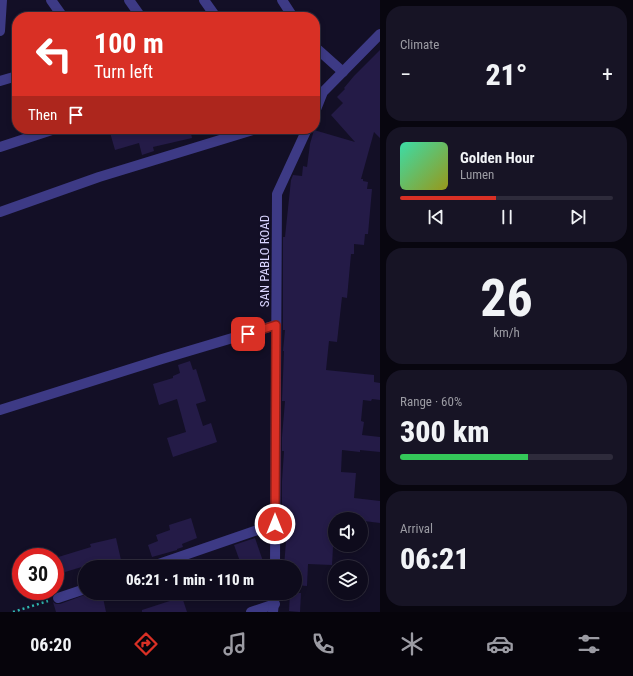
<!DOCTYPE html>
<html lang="en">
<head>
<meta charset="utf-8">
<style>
	body { margin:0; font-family:"Roboto Condensed",sans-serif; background:#171425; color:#f1f3f6; height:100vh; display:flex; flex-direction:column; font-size:15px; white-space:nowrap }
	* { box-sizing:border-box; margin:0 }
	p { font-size:13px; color:#9b9ba3 }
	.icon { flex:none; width:22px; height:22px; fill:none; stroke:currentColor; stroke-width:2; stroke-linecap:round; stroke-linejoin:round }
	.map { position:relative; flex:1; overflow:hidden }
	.details { display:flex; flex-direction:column; gap:6px; padding:6px; background:#08060f; width:253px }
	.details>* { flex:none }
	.hud { position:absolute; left:12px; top:12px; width:308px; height:122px; border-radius:16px; box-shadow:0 2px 6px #0003,0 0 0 1px #2e2b3b; background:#d93025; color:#fff; overflow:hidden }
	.buttons { position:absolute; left:328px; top:512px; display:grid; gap:8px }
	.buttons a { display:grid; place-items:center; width:40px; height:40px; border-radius:50%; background:#0e0b1c; box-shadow:0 2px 6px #0003,0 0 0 1px #2e2b3b; font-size:20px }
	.speed { position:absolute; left:12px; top:548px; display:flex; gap:8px; font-size:20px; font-weight:700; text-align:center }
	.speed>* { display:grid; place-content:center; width:52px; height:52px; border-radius:50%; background:#0e0b1c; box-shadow:0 2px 6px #0003,0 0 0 1px #2e2b3b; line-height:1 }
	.speed .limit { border:6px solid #d22; background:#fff; color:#111 }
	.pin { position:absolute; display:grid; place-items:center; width:34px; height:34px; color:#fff; margin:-17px; border-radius:8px; box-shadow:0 2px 6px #0006 }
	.me { position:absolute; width:44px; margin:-22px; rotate:0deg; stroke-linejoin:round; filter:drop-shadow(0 0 3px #0008) }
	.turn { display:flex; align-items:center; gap:14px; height:84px; padding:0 16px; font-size:18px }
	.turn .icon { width:52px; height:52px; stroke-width:2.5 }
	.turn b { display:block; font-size:28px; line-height:34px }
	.then { display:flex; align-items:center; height:38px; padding:0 16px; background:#0003; gap:8px; font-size:15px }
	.big { font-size:30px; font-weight:800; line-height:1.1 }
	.details .tile { flex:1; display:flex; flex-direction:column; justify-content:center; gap:6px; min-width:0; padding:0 14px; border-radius:16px; background:#171425 }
	.details .dial { align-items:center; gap:0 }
	.dial b { font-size:52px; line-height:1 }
	.song { display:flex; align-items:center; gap:12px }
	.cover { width:48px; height:48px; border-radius:6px; background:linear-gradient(135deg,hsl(160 70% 55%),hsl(60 70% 35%)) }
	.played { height:4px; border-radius:2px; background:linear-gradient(90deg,#d93025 45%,#2e2b3b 45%) }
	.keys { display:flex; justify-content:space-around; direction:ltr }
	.heat { display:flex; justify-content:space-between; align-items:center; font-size:22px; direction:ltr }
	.charge { height:6px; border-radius:3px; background:linear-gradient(90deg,#34c759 60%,#2e2b3b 0) }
	.trip { position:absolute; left:78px; top:560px; width:224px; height:40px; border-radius:20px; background:#0e0b1c; box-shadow:0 2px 6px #0003,0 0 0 1px #2e2b3b; font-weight:800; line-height:40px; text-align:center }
	.dock { display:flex; height:64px; justify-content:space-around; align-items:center; background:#06040b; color:#9b9ba3 }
	.dock .icon { width:28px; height:28px }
	.dock .current { color:#d93025 }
	.dock b { font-size:18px; color:#f1f3f6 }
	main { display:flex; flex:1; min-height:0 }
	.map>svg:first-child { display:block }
	.building { fill:#241b47 }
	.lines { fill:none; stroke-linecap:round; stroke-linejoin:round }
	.path { stroke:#2fb8b0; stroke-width:2.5; stroke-dasharray:2 3; stroke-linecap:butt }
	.minor { stroke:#3d3a85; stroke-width:10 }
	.route-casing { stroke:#8d1f18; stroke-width:10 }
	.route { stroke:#d93025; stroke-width:7 }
	.labels { text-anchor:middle; stroke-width:4; stroke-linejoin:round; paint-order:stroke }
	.street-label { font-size:13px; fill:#d9d4ff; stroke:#130f26 }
</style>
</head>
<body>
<main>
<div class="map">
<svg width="380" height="612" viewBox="0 0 380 612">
	<rect width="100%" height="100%" fill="#130f26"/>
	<!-- building -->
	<g class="building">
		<polygon points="380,50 380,138 374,132 361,179 363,179 363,181 368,182 367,189 372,189 368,234 365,234 364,245 354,244 354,254 351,254 347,298 342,297 337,342 329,341 326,370 374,375 374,382 380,383 380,400 372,399 371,401 363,400 361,421 364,422 362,435 380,437 380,452 360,450 360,452 342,450 341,472 356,473 354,498 380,501 380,523 364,521 365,519 335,519 335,547 333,547 332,565 308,564 307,586 295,585 295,567 284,567 287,528 282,528 282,481 284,451 282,451 282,437 285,401 282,401 284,351 283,351 285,330 283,330 283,237 285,237 291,180 293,175 302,176 303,166 307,167 310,144 314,130 355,142 331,115 343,103 337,97 345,89 344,88 354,76"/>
		<polygon points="109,129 142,129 143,134 157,129 190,129 192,138 153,147 154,151 142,155 139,143 115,150"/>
		<polygon points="190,361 193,370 196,369 206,401 196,404 203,426 211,423 217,442 173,457 167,438 186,432 177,399 159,405 153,384 173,378 173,376 180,373 178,365"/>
		<polygon points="191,518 197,538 182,544 183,547 177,549 177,550 152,557 148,545 158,541 156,535 170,530 169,525"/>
		<polygon points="116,538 121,560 96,566 95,563 55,575 55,558 91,547 90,544"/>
		<polygon points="255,538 265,567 242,567 234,545"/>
		<polygon points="90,593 102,593 106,612 56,612 53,602 56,604 60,604"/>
		<polygon points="290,593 301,593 300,612 289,611"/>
		<polygon points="182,597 187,612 142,612 142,610"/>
	</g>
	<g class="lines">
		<!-- path -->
		<polyline class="path" points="13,612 48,601"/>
		<!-- minor -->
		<g class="minor">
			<polyline points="51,0 63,17"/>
			<polyline points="129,0 141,17"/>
			<polyline points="204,0 216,17"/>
			<polyline points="282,0 293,17"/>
			<polyline points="0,31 2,0"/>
			<polyline points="315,47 343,72"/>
			<polyline points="0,81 17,76"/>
			<polyline points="315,112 323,92 380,34"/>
			<polyline points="0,147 55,129"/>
			<polyline points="0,212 99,177 256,129"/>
			<polyline points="0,410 162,359 276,325"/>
			<polyline points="150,567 275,524"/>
			<polyline points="275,567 277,194 307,129"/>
			<polyline points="58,598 85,589"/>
			<polyline points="251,612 275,604"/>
			<polyline points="273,612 275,593"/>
		</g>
	</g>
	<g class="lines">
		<!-- route casing -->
		<g class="route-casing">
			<polyline id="route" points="248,334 276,325 275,524"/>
		</g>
		<!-- route -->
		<use href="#route" class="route"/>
	</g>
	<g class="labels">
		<!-- street labels -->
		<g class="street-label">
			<text transform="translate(264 261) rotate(-90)" y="5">SAN PABLO ROAD</text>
		</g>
	</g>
</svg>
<div class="buttons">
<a><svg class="icon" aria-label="sound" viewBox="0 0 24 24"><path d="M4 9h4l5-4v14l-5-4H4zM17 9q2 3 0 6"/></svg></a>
<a><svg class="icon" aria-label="layers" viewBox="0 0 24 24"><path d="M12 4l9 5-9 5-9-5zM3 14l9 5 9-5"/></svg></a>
</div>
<div class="speed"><div class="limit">30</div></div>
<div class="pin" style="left:248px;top:334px;background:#d93025"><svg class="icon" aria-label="arrive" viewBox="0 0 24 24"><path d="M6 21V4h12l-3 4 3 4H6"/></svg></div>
<svg class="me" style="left:275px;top:524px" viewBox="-20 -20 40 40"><circle r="17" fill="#d93025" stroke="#fff" stroke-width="3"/><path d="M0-11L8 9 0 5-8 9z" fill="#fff"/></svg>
<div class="trip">06:21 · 1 min · 110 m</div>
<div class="hud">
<div class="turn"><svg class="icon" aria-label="left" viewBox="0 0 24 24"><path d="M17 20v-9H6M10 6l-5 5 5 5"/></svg><div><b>100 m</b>Turn left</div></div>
<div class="then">Then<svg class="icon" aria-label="arrive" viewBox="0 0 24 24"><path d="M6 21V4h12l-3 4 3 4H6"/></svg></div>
</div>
</div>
<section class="details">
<div class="tile"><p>Climate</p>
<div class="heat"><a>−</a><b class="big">21°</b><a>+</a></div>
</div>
<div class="tile">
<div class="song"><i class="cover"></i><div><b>Golden Hour</b><p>Lumen</p></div></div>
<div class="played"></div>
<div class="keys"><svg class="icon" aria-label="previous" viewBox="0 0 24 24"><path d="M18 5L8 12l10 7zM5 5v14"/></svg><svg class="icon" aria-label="pause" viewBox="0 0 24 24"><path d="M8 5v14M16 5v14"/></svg><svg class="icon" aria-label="next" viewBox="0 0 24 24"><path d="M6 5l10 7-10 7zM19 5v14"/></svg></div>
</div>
<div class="tile dial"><b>26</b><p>km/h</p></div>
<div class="tile"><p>Range · 60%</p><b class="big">300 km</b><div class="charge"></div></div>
<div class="tile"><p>Arrival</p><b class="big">06:21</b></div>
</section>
</main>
<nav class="dock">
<b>06:20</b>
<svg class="icon current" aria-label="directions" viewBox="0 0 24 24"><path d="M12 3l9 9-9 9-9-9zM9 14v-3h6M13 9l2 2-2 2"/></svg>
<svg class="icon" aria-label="music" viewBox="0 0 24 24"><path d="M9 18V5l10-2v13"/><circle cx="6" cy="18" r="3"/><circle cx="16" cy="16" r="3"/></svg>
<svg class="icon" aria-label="phone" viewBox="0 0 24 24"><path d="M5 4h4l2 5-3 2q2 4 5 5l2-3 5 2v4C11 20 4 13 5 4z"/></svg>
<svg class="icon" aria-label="climate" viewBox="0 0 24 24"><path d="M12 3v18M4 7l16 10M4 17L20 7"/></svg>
<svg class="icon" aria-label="car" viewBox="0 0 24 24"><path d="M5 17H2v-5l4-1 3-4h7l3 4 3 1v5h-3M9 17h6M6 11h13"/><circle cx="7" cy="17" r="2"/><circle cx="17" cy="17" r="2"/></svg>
<svg class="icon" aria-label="filters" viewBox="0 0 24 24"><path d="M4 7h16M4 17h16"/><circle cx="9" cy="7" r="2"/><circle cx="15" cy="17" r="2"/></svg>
</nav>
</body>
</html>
